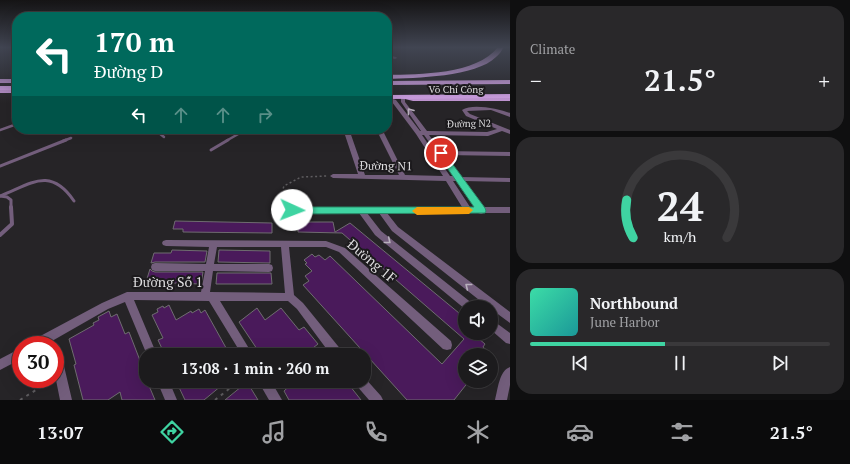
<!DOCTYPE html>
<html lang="en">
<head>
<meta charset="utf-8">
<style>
	body { margin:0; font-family:"PT Serif",serif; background:#29282a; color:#f1f3f6; height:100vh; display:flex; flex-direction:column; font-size:15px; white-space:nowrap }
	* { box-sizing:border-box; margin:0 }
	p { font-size:13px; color:#a0a1a4 }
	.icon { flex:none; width:22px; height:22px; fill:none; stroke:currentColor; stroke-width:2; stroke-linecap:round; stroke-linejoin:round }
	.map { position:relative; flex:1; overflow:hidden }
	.sheet { display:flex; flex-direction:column; gap:6px; padding:6px; background:#0f0f10; width:340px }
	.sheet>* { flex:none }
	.hud { position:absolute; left:12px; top:12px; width:380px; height:122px; border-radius:16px; box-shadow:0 4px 16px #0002,0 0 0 1px #3a393b; background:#00695c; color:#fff; overflow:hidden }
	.tools { position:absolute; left:458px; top:300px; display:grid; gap:8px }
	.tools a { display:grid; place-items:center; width:40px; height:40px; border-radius:50%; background:#1c1b1d; box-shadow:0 4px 16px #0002,0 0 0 1px #3a393b; font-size:20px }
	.speed { position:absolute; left:12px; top:336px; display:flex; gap:8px; font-size:20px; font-weight:700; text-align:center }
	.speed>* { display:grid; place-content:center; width:52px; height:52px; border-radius:50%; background:#1c1b1d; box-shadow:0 4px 16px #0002,0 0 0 1px #3a393b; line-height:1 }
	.speed .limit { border:6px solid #d22; background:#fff; color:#111 }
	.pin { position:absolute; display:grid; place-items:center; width:34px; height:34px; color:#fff; margin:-17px; border:2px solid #fff; border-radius:50%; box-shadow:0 1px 4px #0007 }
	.me { position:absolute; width:44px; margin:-22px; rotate:92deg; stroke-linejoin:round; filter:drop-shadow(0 0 3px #0008) }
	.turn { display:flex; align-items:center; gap:14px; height:84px; padding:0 16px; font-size:18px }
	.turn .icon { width:52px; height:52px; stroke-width:2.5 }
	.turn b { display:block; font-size:28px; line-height:34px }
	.lanes { display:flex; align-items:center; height:38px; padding:0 16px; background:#0003; justify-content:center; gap:20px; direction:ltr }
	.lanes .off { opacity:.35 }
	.big { font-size:30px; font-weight:700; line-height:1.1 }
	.sheet .tile { flex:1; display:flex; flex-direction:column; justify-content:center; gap:6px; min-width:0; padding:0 14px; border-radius:16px; background:#29282a }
	.sheet .dial { align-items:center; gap:0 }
	.dial svg { height:104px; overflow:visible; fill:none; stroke:#3a393b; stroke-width:7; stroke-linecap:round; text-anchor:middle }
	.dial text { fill:#f1f3f6; stroke:none }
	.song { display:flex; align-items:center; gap:12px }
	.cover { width:48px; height:48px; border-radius:6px; background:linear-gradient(135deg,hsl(160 70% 55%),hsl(180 70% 35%)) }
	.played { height:4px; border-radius:2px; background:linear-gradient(90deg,#3fd4a2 45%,#3a393b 45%) }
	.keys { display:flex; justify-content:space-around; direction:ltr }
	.heat { display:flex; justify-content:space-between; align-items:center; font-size:22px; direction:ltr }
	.trip { position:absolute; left:139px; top:348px; width:232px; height:40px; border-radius:16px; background:#1c1b1d; box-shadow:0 4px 16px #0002,0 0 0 1px #3a393b; font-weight:700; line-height:40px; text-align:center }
	.tab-bar { display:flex; height:64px; justify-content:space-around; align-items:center; background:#0b0b0c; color:#a0a1a4 }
	.tab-bar .icon { width:28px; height:28px }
	.tab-bar .active { color:#3fd4a2 }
	.tab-bar b { font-size:18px; color:#f1f3f6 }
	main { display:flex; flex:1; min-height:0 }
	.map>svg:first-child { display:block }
	.building { fill:#4a1a5b; stroke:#6f6c70 }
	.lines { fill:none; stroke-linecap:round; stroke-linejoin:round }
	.path-far1 { stroke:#5f5d60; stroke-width:1.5; stroke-dasharray:2 2.5; stroke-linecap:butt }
	.path { stroke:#5f5d60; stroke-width:2; stroke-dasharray:3 4.5; stroke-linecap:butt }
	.service-far2 { stroke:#735e7c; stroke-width:2.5 }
	.service-far1 { stroke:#735e7c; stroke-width:3 }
	.service { stroke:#735e7c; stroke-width:4 }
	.minor { fill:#735e7c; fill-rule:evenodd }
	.primary { fill:#c396d5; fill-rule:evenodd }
	.trunk { fill:#d3a2e7; fill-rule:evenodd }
	.motorway { fill:#e3adf9; fill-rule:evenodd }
	.oneway { stroke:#b8b0bc }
	.route { fill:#3fd4a2; stroke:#298a69 }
	.slow { fill:#f59e0b }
	.labels { text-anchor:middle; stroke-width:4; stroke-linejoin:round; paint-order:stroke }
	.far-street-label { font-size:10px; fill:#dddcde; stroke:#1c1a1d }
	.street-label { font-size:12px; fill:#dddcde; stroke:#1c1a1d }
	.near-street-label { font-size:14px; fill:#dddcde; stroke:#1c1a1d }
</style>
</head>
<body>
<main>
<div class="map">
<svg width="510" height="400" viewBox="0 0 510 400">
	<rect width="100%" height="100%" fill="#262427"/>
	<!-- building -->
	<g class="building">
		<polygon points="175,221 272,223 272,233 183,232 183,229 173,229"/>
		<polygon points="298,222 333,222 335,232 350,223 465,318 465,333 482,333 478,338 485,344 483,347 492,355 465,355 465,381 469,381 454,400 407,400 303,285 309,281 305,276 312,271 305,264 307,263 304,260 312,254 315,257 319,255 325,260 330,256 442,364 464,339 342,233 298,232"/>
		<polygon points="172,250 207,251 205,262 155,262 151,263 154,253 171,253"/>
		<polygon points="219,250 270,251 270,263 218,262"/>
		<polygon points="150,269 152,271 155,272 203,272 201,284 146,282"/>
		<polygon points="217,273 271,273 272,284 216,284"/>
		<polygon points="169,305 176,320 191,311 192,313 199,309 201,313 205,310 230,355 165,355 158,340 163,338 152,315 158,312 157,309 163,306 164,308"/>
		<polygon points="257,308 265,320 281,308 299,330 304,327 318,344 304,355 261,355 239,322"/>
		<polygon points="109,311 111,317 117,314 125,334 129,332 146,376 146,381 147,381 155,400 122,400 120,392 108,400 83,400 74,365 76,364 69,339 94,325 93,323 99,320 98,317"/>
		<polygon points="176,381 227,381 204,400 185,400"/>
		<polygon points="295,381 346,381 361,400 289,400 284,391"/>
		<polygon points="247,382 258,400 225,400"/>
	</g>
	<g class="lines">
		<!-- path-far1 -->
		<polyline class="path-far1" points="290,205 283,189 284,186 301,177 327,176"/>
		<!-- path -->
		<g class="path">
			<polyline points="316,355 323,350"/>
			<polyline points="278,388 286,381"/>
			<polyline points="20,400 52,380"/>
			<polyline points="215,400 239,381"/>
		</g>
		<!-- service-far2 -->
		<g class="service-far2">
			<polyline points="154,129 164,137"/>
			<polyline points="0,130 17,124"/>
			<polyline points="63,141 71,138"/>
			<polyline points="226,141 247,129"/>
		</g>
		<!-- service-far1 -->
		<g class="service-far1">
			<polyline points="211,150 228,140"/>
			<polyline points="0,166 66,140"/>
			<path d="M 0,196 C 31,184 50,166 74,201"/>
			<polyline points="0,196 7,197 11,200 11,208"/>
		</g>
		<!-- service -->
		<polyline class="service" points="0,235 12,224 11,207"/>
		<!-- minor -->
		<g class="minor">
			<polygon points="387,55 396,57 397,58 395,59 387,57"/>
			<path d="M 401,96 L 405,96 L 405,102 L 427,131 L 487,132 L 497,129 L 466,116 L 462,110 C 473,103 498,109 510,113 L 510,117 L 491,110 L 467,111 L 470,114 L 510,130 L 510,134 L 502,131 L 488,136 L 429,135 L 441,151 L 510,152 L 510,156 L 444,155 L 460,177 L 510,178 L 510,182 L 463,181 L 482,207 L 510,207 L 510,213 L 484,213 L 481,214 L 478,213 L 387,213 L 398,227 L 510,312 L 510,323 L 491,309 L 491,307 L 488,307 L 392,231 L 379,213 L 367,213 L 381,231 L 473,304 L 475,307 L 465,307 L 465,309 L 375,235 L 359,213 L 292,213 L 289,212 L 288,210 L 289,208 L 292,207 L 462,207 L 446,181 L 333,178 L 330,176 L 333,174 L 358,174 L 343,129 L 349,129 L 365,175 L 399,175 L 376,129 L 382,129 L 405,175 L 443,176 L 416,134 L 392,102 L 387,100 L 387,97 L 396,100 L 420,131 L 421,131 L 401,102 ZM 422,135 L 424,135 L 436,152 L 436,154 L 438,155 L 453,176 L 450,176 ZM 453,181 L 456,181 L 474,207 L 470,207 Z"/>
			<path d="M 166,240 L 326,241 L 345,248 L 451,341 L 452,345 L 451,349 L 447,350 L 443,349 L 339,252 L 326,247 L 289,247 L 294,295 L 303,303 L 342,351 L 343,355 L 331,355 L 297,309 L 288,301 L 220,301 L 253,355 L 242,355 L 209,301 L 134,300 L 157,355 L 147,355 L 125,302 L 108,309 L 45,345 L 30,345 L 31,341 L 102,303 L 127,292 L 201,292 L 205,271 L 155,271 L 152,270 L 151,267 L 152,264 L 155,263 L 206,264 L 209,247 L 166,246 L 163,245 L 162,243 L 163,241 ZM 217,247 L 281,247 L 285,293 L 210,292 L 213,271 L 269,272 L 272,271 L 273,268 L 272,265 L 269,264 L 214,264 Z"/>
			<polygon points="491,319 510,333 510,344 506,343 491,330"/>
			<polygon points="55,344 59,345 60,349 72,400 60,400 55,375 55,345 52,345"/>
			<polygon points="21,348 21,359 0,370 0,359"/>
			<path d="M 510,367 L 510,385 L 507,400 L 495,400 C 498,389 499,371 510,367 Z"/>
			<polygon points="364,377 381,396 383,400 369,400 356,385 354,381 364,381"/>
			<polygon points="157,381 169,381 177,400 165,400"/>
			<polygon points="258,381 271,381 282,400 269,400"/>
		</g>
		<!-- primary -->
		<g class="primary">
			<rect x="0" y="79" width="17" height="4"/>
			<rect x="0" y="89" width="17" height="4"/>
			<polygon points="403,95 413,97 510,97 510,101 413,101 401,98 401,96"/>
		</g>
		<!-- trunk -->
		<g class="trunk">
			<polygon points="510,80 510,84 387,85 387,81"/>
			<rect x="0" y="86" width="17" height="4"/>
			<polygon points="510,94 510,98 387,99 387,95"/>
		</g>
		<!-- motorway -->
		<path class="motorway" d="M 498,47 L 504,47 C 502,50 499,55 496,57 C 476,77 415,78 387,79 L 387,75 C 420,74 476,75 498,47 Z"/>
	</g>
	<!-- one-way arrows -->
	<defs><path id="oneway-chevron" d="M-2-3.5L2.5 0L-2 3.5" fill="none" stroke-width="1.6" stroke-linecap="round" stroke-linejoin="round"/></defs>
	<g class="oneway">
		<use href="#oneway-chevron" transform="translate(410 111) rotate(-127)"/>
		<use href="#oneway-chevron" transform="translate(388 241) rotate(39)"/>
		<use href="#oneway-chevron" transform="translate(468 286) rotate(-142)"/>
	</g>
	<!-- sky -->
	<linearGradient id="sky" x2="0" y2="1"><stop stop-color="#151415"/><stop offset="0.46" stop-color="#414552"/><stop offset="1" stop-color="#414552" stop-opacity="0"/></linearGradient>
	<rect width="510" height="103" fill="url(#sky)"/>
	<!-- route -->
	<polygon class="route" points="441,150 443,151 485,208 486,211 485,213 292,214 287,210 292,207 474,207 437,153"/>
	<!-- slow -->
	<polygon class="slow" points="417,207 469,207 473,210 469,214 417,215 412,211"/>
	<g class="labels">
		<!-- far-street labels -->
		<g class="far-street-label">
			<text x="456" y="93">Võ Chí Công</text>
			<text transform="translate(469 123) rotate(-1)" y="4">Đường N2</text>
		</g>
		<!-- street labels -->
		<g class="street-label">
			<text transform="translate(386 166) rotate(1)" y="4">Đường N1</text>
		</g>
		<!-- near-street labels -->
		<g class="near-street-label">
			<text transform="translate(372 261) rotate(40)" y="5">Đường 1F</text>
			<text x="168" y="287">Đường Số 1</text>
		</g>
	</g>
</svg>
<div class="tools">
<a><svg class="icon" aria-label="sound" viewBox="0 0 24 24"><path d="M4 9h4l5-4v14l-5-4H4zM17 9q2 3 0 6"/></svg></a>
<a><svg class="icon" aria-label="layers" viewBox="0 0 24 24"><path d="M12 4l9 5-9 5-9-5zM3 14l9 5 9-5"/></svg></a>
</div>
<div class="speed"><div class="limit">30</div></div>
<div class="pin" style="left:441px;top:153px;background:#d93025"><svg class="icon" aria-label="arrive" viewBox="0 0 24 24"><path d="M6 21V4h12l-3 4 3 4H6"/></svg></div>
<svg class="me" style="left:292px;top:210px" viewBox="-20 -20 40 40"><circle r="19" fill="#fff"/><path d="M0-13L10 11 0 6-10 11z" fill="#3fd4a2"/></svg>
<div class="trip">13:08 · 1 min · 260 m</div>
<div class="hud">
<div class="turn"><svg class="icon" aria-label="left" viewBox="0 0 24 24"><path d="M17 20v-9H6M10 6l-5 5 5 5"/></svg><div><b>170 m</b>Đường D</div></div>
<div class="lanes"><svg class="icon" aria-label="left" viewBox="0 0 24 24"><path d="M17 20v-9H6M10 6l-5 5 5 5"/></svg><svg class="icon off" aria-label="ahead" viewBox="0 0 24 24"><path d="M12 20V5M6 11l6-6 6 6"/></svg><svg class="icon off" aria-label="ahead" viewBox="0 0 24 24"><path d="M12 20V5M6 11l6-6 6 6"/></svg><svg class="icon off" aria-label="right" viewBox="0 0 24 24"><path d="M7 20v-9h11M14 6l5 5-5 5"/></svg></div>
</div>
</div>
<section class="sheet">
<div class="tile"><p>Climate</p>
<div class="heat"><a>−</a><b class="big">21.5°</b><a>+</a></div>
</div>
<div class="tile dial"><svg viewBox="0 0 100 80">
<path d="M14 69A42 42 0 1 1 86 69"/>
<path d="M14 69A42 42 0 0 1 9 40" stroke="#3fd4a2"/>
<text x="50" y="56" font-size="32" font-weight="700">24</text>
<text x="50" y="72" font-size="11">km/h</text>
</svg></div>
<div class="tile">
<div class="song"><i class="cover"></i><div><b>Northbound</b><p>June Harbor</p></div></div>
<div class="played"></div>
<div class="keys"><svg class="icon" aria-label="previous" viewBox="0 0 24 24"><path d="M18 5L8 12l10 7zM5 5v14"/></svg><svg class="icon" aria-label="pause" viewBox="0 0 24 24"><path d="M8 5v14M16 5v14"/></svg><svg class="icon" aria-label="next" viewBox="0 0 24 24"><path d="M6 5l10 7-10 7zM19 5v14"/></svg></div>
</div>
</section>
</main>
<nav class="tab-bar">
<b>13:07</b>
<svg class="icon active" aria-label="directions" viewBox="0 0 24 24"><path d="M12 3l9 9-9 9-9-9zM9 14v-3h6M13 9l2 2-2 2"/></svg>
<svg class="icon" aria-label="music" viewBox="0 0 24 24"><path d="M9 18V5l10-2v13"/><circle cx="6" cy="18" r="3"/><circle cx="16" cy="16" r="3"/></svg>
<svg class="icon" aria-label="phone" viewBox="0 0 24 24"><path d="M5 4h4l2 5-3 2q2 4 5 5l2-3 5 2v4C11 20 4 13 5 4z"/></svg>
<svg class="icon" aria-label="climate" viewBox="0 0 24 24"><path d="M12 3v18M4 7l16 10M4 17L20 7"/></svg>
<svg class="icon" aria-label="car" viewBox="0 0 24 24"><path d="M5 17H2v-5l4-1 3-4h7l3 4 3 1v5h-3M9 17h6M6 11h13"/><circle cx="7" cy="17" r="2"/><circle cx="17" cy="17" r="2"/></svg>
<svg class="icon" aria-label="filters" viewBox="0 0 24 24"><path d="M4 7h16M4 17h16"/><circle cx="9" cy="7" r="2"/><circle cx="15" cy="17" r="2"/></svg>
<b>21.5°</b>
</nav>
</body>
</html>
